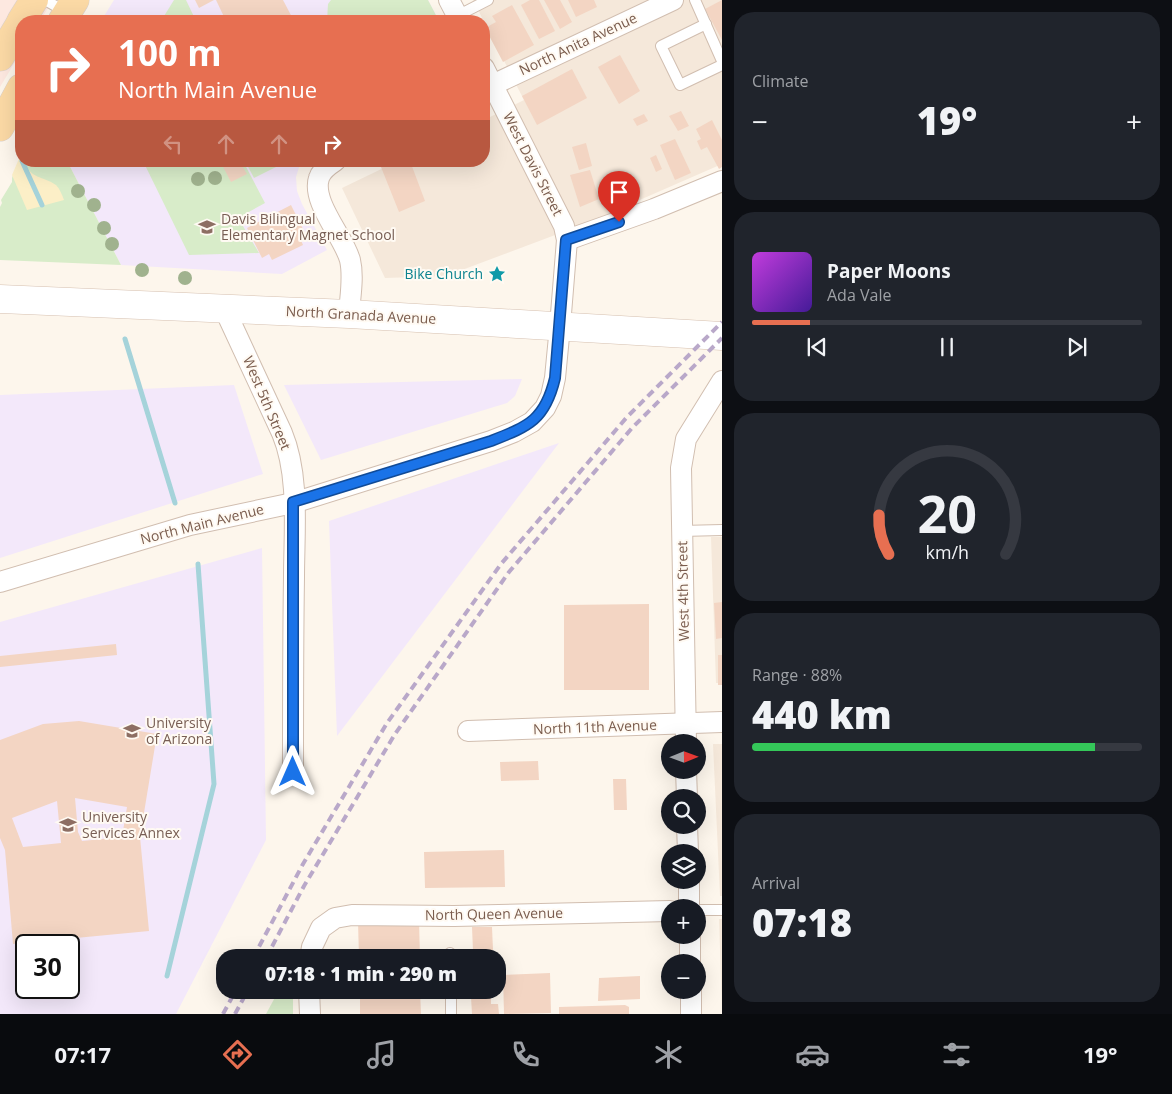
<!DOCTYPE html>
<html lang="en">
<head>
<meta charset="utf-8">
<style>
	body { margin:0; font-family:"Open Sans",sans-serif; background:#20242c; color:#f1f3f6; height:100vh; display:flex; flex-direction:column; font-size:19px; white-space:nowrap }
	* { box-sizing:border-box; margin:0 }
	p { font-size:16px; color:#9ea1a6 }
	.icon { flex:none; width:28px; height:28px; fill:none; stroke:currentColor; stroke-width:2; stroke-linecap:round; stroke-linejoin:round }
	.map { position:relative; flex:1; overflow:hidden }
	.side { display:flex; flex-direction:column; gap:12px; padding:12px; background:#0d0f14; width:450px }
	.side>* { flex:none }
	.guide { position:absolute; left:15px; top:15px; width:475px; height:152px; border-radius:20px; box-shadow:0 5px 20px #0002; background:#e76f51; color:#fff; overflow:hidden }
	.needle { width:32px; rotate:89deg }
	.fabs { position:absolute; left:661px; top:734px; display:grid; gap:10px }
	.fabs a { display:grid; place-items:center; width:45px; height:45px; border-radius:50%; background:#171b24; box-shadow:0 5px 20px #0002; font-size:25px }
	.speed { position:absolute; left:15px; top:934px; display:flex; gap:10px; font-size:25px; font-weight:700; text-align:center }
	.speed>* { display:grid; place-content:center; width:65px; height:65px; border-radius:50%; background:#171b24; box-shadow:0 5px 20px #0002; line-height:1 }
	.speed .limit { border:2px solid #111; border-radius:8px; background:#fff; color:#111 }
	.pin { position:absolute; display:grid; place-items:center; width:42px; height:42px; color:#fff; margin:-51px -21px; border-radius:50% 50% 50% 0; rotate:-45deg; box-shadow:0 0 5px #0007 }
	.pin .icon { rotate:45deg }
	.me { position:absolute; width:55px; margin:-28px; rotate:0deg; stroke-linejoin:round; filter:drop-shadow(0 0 4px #0008) }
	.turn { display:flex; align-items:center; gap:18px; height:105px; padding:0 20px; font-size:22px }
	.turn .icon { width:65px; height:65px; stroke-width:2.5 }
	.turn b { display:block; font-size:35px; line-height:42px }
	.lanes { display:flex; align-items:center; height:48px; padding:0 20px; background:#0003; justify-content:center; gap:25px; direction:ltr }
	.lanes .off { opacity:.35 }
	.big { font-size:38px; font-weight:800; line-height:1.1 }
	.side .tile { flex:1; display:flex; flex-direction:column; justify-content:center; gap:8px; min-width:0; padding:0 18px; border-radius:20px; background:#20242c }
	.side .dial { align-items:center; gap:0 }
	.dial svg { height:130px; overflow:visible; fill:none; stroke:#363941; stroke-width:7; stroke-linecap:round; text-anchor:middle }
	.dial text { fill:#f1f3f6; stroke:none }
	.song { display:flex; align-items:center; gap:15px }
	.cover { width:60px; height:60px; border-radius:8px; background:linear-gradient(135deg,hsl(290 70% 55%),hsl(260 70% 35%)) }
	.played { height:5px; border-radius:2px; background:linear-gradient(90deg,#e76f51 15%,#363941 15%) }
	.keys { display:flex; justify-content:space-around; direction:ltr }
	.heat { display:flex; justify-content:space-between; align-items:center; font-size:28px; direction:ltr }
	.charge { height:8px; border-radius:4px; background:linear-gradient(90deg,#34c759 88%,#363941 0) }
	.trip { position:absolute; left:216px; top:949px; width:290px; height:50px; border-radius:20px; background:#171b24; box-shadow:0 5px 20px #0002; font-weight:800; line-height:50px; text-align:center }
	.menu { display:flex; height:80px; justify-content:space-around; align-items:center; background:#090b0e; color:#9ea1a6 }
	.menu .icon { width:35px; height:35px }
	.menu .on { color:#e76f51 }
	.menu b { font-size:22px; color:#f1f3f6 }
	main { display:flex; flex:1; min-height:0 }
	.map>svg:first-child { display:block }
	.residential { fill:#f5e8da }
	.commercial { fill:#fde8e0 }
	.education { fill:#f3e8fa; fill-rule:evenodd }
	.green { fill:#d8ecc9 }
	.sand { fill:#fcefc7 }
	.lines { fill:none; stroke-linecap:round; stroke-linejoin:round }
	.stream { stroke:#a5d3da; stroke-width:5 }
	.building { fill:#f3d5c3; fill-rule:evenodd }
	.lane-casing { stroke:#d1beb0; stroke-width:12 }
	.street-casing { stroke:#d1beb0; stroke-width:22 }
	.secondary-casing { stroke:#d6c0b0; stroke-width:29 }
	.primary-casing { stroke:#dad1cd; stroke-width:29 }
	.lane { stroke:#fff; stroke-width:10 }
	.street { stroke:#fff; stroke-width:20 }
	.secondary { stroke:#fff; stroke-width:28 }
	.primary { stroke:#fbd9a5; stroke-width:28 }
	.rail { stroke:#b9a8c9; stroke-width:4; stroke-dasharray:8 5; stroke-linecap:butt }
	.tree { fill:#a0b28e }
	.route-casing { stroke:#114b97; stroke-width:12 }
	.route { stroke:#1a73e8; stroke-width:9 }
	.labels { text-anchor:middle; stroke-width:4; stroke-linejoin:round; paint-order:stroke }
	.street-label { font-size:14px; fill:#7a5c4d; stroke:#fffaf3 }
	.education-label { font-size:14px; fill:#785e54; stroke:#fffaf3; text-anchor:start }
	.culture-label { font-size:14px; fill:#0d838f; stroke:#fffaf3; text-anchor:end }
</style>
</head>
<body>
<main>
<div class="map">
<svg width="722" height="1014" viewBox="0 0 722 1014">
	<rect width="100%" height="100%" fill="#fdf6ec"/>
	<!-- residential -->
	<g class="residential">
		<polygon points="473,0 722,0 722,164 587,223 446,276 385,278 342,188 398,161 484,161 484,120 524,100"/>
		<polygon points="711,537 722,537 722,683 716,683"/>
		<polygon points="713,744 722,744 722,896 720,896"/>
		<polygon points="719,919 722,919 722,1014"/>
	</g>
	<!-- commercial -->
	<polygon class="commercial" points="0,0 53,0 40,21 21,21 21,52 0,87"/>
	<!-- education -->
	<g class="education">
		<polygon points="114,0 428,0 439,21 101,21"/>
		<polygon points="67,161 301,161 296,177 297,191 302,204 327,250 282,274 121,265"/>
		<polygon points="522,379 515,396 507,403 321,460 284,385"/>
		<polygon points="234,385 263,474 0,558 0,395"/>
		<polygon points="559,443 337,736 329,521"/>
		<path d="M 262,548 L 266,840 L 176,1014 L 0,1014 L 0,622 ZM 26,945 L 69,945 L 69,988 L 26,988 Z"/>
	</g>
	<!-- green -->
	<g class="green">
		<polygon points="174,0 186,0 196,21 161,21"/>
		<polygon points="331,0 428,0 439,21 327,21 328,4"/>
		<polygon points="22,161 67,161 121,265 0,260 0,207 2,203 1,200 12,182 12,175 13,178"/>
		<polygon points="143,161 243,161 265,203 247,213 240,221 259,253 189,255"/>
		<polygon points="245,161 288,161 254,178"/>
		<polygon points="279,990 293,990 293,1014 266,1014"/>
	</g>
	<!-- sand -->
	<path class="sand" d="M 21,154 L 21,161 L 24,161 C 30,179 43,176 56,185 C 60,189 62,195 64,200 L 27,210 L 12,175 Z"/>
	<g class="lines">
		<!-- stream -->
		<g class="stream">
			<polyline points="22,161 42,205"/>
			<polyline points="125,339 175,503"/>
			<polyline points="167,976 214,784 198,564"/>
		</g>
	</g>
	<!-- building -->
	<g class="building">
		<polygon points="195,0 214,0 199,8"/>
		<polygon points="216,0 283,0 294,21 226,21"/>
		<polygon points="530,0 539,0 555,31 539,39 521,5"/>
		<polygon points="544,0 560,0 572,22 560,29"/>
		<polygon points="568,0 594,0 597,7 576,17"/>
		<polygon points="722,0 722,40 705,9"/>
		<polygon points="512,5 534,45 503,62 485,28 496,22 492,16"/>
		<polygon points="620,55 640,91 619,104 598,67"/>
		<polygon points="572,69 587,98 537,125 522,96"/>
		<polygon points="681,111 689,126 678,131 669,116"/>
		<polygon points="644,114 648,121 637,126 633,119"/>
		<polygon points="712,120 722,140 722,167 719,169 707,147 701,150 697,141 701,139 696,129"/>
		<polygon points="675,139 691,173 675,180 660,145"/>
		<polygon points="586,143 592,166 579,170 572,147"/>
		<polygon points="656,155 662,169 656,172 650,158"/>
		<polygon points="220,161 239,161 247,174 231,182"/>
		<polygon points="397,161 410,161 425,201 399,212 381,167"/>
		<polygon points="590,170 599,199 580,207 570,175"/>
		<polygon points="607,179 616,201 609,204 599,182"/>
		<polygon points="291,205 306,235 300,238 303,245 272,260 269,254 262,258 247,228"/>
		<polygon points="722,602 722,638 716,639 714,603"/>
		<polygon points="649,604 649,690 564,690 564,605"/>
		<polygon points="116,644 117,655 0,667 0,656"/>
		<rect x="718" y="655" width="4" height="30"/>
		<path d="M 79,721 L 157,734 L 140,837 L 149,931 L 13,944 L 5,850 L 0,838 L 0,740 L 43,724 ZM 75,798 L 127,807 L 122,837 L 82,841 L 78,832 ZM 57,801 L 61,843 L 23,847 L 12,818 Z"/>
		<polygon points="538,761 539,780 501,781 500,762"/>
		<polygon points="613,779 626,779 627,810 614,810"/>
		<polygon points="504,850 505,887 425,888 424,852"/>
		<polygon points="419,920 420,958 359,958 358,921"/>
		<polygon points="472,927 492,927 493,950 473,951"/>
		<polygon points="550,973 551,1013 504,1014 503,975"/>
		<polygon points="640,976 640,999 598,1001 599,978"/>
		<polygon points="360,990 420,990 421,1014 360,1014"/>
		<polygon points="491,996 491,1004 498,1004 499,1014 472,1014 471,997"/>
		<polygon points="625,1005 629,1007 629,1014 559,1014 559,1007"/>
	</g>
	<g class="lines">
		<!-- lane casing -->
		<g class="lane-casing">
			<g id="lane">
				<polyline points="45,0 66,12"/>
				<polyline points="695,0 722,61"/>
				<polyline points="457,16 488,0"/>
				<polyline points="706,24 661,46 680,85 722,65"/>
				<polyline points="681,531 722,530"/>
				<polyline points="698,910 722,910"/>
				<polyline points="450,953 450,958"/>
				<polyline points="451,990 451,1014"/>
			</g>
		</g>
		<!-- street casing -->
		<g class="street-casing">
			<g id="street">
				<polyline points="449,0 460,21"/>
				<polyline points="484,89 673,0"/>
				<path d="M 335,161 C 329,165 321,171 319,178 C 311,202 344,237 350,260 C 354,277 350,297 349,314"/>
				<polyline points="567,240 654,209 722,181"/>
				<path d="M 224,308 L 282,433 C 300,476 294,532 294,577 C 293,642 293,707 293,772"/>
				<polyline points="0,582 190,525 293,503 491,441 514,432 532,422 545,408 551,396 555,378 560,326 567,240 564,226 484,68"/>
				<polyline points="468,731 722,722"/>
				<polyline points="686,742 681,468 686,439 722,381"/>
				<polyline points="686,770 687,798"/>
				<polyline points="687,825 688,852"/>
				<polyline points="689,880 689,908"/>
				<polyline points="690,935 690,962"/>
				<polyline points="310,958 312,947 321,928 335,918 352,915 454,916 670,911"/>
				<polyline points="309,990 310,1014"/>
				<polyline points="691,990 691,1014"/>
			</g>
		</g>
		<!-- secondary casing -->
		<g class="secondary-casing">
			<polyline id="secondary" points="0,299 349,314 722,336"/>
		</g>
		<!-- primary casing -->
		<g class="primary-casing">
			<g id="primary">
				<polyline points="21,21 34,0"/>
				<polyline points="62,21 75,0"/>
				<polyline points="0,57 21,22"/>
				<polyline points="0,127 21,88"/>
			</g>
		</g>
		<!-- lane -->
		<use href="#lane" class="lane"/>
		<!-- street -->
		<use href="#street" class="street"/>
		<!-- secondary -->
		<use href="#secondary" class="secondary"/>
		<!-- primary -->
		<use href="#primary" class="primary"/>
		<!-- rail -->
		<g class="rail">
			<polyline points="253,958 303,864 387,723 501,564 627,417 722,322"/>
			<polyline points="266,958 304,886 395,734 509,572 632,428 722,338"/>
			<polyline points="223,1014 236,990"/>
			<polyline points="235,1014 248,990"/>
		</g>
	</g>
	<!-- trees -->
	<g class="tree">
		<circle cx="215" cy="178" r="7"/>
		<circle cx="198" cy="179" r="7"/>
		<circle cx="78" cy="191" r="7"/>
		<circle cx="94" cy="205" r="7"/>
		<circle cx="104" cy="228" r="7"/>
		<circle cx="112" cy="244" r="7"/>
		<circle cx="142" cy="270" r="7"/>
		<circle cx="185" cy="278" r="7"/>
	</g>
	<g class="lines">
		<!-- route casing -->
		<g class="route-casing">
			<path id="route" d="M 293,772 L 293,502 L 491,441 C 529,426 545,420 555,378 L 566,240 L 619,222"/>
		</g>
		<!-- route -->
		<use href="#route" class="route"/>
	</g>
	<!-- icons -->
	<defs>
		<g id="school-bare" transform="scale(1.35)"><path d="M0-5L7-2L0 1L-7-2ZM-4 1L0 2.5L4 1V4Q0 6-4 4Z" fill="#8d6e63" stroke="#fffaf3" stroke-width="2.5" paint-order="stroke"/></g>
		<g id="sight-bare" transform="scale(1.35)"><path d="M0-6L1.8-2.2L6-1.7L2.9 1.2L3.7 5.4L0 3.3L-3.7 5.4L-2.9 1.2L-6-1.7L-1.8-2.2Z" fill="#0f9aa8" stroke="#fffaf3" stroke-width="2.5" paint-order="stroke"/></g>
		<g id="university-bare" transform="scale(1.35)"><path d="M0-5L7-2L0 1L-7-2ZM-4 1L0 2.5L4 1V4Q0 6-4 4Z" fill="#8d6e63" stroke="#fffaf3" stroke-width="2.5" paint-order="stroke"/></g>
	</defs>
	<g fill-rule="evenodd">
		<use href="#school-bare" x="207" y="227"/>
		<use href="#sight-bare" x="497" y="274"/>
		<use href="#university-bare" x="132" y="731"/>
		<use href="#university-bare" x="68" y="825"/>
	</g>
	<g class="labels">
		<!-- street labels -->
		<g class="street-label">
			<text transform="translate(578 44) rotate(-25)" y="5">North Anita Avenue</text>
			<text transform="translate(533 164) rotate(63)" y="5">West Davis Street</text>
			<text transform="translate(361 315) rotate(3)" y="5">North Granada Avenue</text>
			<text transform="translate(267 403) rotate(67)" y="5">West 5th Street</text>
			<text transform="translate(202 524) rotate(-14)" y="5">North Main Avenue</text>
			<text transform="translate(683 591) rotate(-91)" y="5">West 4th Street</text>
			<text transform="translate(595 727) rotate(-2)" y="5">North 11th Avenue</text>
			<text transform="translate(494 914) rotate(-1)" y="5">North Queen Avenue</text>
		</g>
		<!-- education labels -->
		<g class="education-label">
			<text x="221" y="224">Davis Bilingual<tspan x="221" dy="16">Elementary Magnet School</tspan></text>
			<text x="146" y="728">University<tspan x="146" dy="16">of Arizona</tspan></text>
			<text x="82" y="822">University<tspan x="82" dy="16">Services Annex</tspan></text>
		</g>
		<!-- culture labels -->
		<g class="culture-label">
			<text x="483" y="279">Bike Church</text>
		</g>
	</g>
</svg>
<div class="fabs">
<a><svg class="needle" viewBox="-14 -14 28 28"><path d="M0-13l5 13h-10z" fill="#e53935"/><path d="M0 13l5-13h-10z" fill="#9ea1a6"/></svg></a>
<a><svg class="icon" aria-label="search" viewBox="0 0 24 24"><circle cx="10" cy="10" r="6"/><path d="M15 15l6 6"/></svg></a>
<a><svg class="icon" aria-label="layers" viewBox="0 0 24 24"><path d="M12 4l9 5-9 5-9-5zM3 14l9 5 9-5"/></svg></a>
<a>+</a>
<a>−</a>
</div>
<div class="speed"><div class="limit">30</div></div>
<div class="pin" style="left:619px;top:222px;background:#d93025"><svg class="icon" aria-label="arrive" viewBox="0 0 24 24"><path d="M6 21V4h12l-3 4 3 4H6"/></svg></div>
<svg class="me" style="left:293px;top:772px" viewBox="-20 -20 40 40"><path d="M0-17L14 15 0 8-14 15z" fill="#1a73e8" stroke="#fff" stroke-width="4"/></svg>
<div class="trip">07:18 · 1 min · 290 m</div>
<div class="guide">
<div class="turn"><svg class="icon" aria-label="right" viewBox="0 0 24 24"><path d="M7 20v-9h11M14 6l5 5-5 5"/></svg><div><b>100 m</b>North Main Avenue</div></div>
<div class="lanes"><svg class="icon off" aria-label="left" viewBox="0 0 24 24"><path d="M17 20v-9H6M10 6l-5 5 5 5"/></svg><svg class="icon off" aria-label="ahead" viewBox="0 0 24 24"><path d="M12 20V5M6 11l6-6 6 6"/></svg><svg class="icon off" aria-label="ahead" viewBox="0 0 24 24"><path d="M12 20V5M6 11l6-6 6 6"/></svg><svg class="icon" aria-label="right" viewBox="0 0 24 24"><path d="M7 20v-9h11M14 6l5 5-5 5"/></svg></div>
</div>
</div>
<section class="side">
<div class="tile"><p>Climate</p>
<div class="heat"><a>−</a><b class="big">19°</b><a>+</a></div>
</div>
<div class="tile">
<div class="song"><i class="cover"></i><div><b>Paper Moons</b><p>Ada Vale</p></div></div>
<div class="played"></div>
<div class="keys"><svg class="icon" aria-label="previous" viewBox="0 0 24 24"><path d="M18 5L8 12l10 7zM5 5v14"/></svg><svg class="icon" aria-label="pause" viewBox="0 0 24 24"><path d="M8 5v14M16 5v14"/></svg><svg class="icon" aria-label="next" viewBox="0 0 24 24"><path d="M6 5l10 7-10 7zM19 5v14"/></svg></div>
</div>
<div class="tile dial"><svg viewBox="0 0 100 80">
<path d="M14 69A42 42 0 1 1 86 69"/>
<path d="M14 69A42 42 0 0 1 8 45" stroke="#e76f51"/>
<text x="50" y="56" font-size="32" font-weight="700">20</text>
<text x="50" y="72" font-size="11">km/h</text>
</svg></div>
<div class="tile"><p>Range · 88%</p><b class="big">440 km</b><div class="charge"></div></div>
<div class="tile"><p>Arrival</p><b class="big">07:18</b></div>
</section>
</main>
<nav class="menu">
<b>07:17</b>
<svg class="icon on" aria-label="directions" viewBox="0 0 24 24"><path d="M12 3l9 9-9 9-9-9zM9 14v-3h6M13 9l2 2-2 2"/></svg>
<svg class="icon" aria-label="music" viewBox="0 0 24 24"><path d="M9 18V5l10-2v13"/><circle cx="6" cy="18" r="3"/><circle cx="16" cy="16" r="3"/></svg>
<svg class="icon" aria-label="phone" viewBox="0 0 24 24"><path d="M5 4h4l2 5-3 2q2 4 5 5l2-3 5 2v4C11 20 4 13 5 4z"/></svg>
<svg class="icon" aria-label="climate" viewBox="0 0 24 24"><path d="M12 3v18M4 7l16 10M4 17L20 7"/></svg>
<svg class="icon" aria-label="car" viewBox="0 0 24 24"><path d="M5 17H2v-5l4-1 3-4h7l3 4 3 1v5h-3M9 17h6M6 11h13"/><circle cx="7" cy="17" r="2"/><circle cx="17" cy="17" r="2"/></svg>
<svg class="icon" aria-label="filters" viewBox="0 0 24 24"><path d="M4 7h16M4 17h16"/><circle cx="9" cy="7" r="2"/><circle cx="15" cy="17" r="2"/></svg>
<b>19°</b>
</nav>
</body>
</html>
